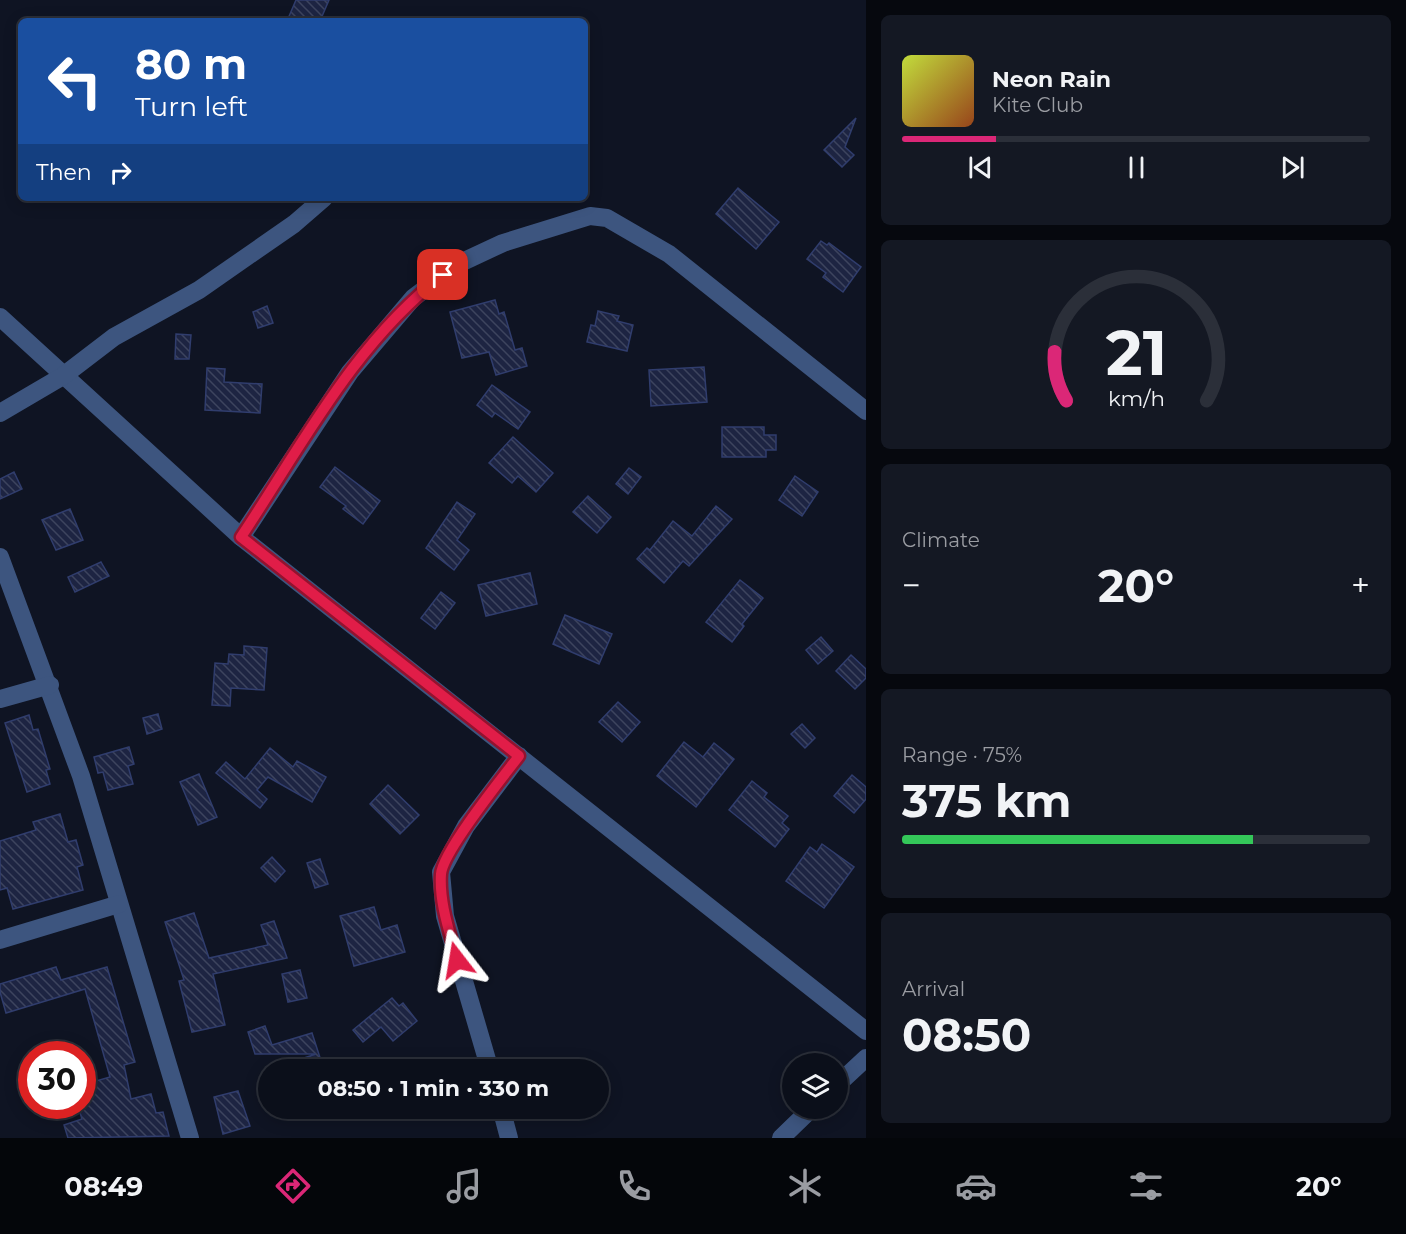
<!DOCTYPE html>
<html lang="en">
<head>
<meta charset="utf-8">
<style>
	body { margin:0; font-family:Montserrat,sans-serif; background:#141823; color:#f1f3f6; height:100vh; display:flex; flex-direction:column; font-size:22px; white-space:nowrap }
	* { box-sizing:border-box; margin:0 }
	p { font-size:20px; color:#9a9ca2 }
	.icon { flex:none; width:33px; height:33px; fill:none; stroke:currentColor; stroke-width:2; stroke-linecap:round; stroke-linejoin:round }
	.map { position:relative; flex:1; overflow:hidden }
	.drawer { display:flex; flex-direction:column; gap:15px; padding:15px; background:#06080e; width:540px }
	.drawer>* { flex:none }
	.hud { position:absolute; left:18px; top:18px; width:570px; height:183px; border-radius:9px; box-shadow:0 3px 15px #0003,0 0 0 2px #2b2f39; background:#1a4fa0; color:#fff; overflow:hidden }
	.tools { position:absolute; left:782px; top:1053px; display:grid; gap:12px }
	.tools a { display:grid; place-items:center; width:66px; height:66px; border-radius:50%; background:#0b0f1a; box-shadow:0 3px 15px #0003,0 0 0 2px #2b2f39; font-size:30px }
	.speed { position:absolute; left:18px; top:1041px; display:flex; gap:12px; font-size:30px; font-weight:700; text-align:center }
	.speed>* { display:grid; place-content:center; width:78px; height:78px; border-radius:50%; background:#0b0f1a; box-shadow:0 3px 15px #0003,0 0 0 2px #2b2f39; line-height:1 }
	.speed .limit { border:9px solid #d22; background:#fff; color:#111 }
	.pin { position:absolute; display:grid; place-items:center; width:51px; height:51px; color:#fff; margin:-26px; border-radius:12px; box-shadow:0 3px 9px #0006 }
	.me { position:absolute; width:66px; margin:-33px; rotate:346deg; stroke-linejoin:round; filter:drop-shadow(0 0 4px #0008) }
	.turn { display:flex; align-items:center; gap:21px; height:126px; padding:0 18px; font-size:27px }
	.turn .icon { width:78px; height:78px; stroke-width:2.5 }
	.turn b { display:block; font-size:42px; line-height:51px }
	.then { display:flex; align-items:center; height:57px; padding:0 18px; background:#0003; gap:12px; font-size:22px }
	.big { font-size:45px; font-weight:700; line-height:1.1 }
	.drawer .widget { flex:1; display:flex; flex-direction:column; justify-content:center; gap:9px; min-width:0; padding:0 21px; border-radius:9px; background:#141823 }
	.drawer .dial { align-items:center; gap:0 }
	.dial svg { height:156px; overflow:visible; fill:none; stroke:#2b2f39; stroke-width:7; stroke-linecap:round; text-anchor:middle }
	.dial text { fill:#f1f3f6; stroke:none }
	.song { display:flex; align-items:center; gap:18px }
	.cover { width:72px; height:72px; border-radius:9px; background:linear-gradient(135deg,hsl(70 70% 55%),hsl(20 70% 35%)) }
	.played { height:6px; border-radius:3px; background:linear-gradient(90deg,#db2777 20%,#2b2f39 20%) }
	.keys { display:flex; justify-content:space-around; direction:ltr }
	.heat { display:flex; justify-content:space-between; align-items:center; font-size:33px; direction:ltr }
	.charge { height:9px; border-radius:4px; background:linear-gradient(90deg,#34c759 75%,#2b2f39 0) }
	.trip { position:absolute; left:258px; top:1059px; width:351px; height:60px; border-radius:30px; background:#0b0f1a; box-shadow:0 3px 15px #0003,0 0 0 2px #2b2f39; font-weight:700; line-height:60px; text-align:center }
	.dock { display:flex; height:96px; justify-content:space-around; align-items:center; background:#04060a; color:#9a9ca2 }
	.dock .icon { width:42px; height:42px }
	.dock .on { color:#db2777 }
	.dock b { font-size:27px; color:#f1f3f6 }
	main { display:flex; flex:1; min-height:0 }
	.map>svg:first-child { display:block }
	.building { fill:url(#building-back-hatch); stroke:#303d6d; stroke-width:1.5 }
	.lines { fill:none; stroke-linecap:round; stroke-linejoin:round }
	.minor { stroke:#3d557f; stroke-width:18 }
	.route-casing { stroke:#92132f; stroke-width:15 }
	.route { stroke:#e11d48; stroke-width:10 }
</style>
</head>
<body>
<main>
<div class="map">
<svg width="866" height="1138" viewBox="0 0 866 1138">
	<defs>
		<pattern id="building-back-hatch" width="6" height="6" patternUnits="userSpaceOnUse" patternTransform="scale(1.5)"><rect width="6" height="6" fill="#1d2442"/><path d="M-1 5l2 2M0 0l6 6M5-1l2 2" fill="none" stroke="#3d445e"/></pattern>
	</defs>
	<rect width="100%" height="100%" fill="#0f1423"/>
	<!-- building -->
	<g class="building">
		<polygon points="296,0 329,0 320,21 287,21"/>
		<polygon points="856,118 845,147 854,155 842,167 824,150"/>
		<polygon points="738,188 779,222 756,249 716,214"/>
		<polygon points="821,241 827,245 829,243 861,267 843,292 823,277 826,273 807,259"/>
		<polygon points="495,300 499,314 504,312 515,350 522,348 527,366 496,375 489,352 462,358 450,312"/>
		<polygon points="267,306 273,323 258,328 253,312"/>
		<polygon points="598,311 619,316 617,321 633,325 627,351 587,342 591,325 595,326"/>
		<polygon points="176,334 191,335 189,359 175,359"/>
		<polygon points="704,367 707,402 651,406 649,370"/>
		<polygon points="207,368 225,369 224,382 262,384 260,413 205,410"/>
		<polygon points="492,385 530,412 518,429 495,413 492,417 477,405"/>
		<polygon points="722,427 764,427 764,435 776,435 776,450 766,450 766,457 722,457"/>
		<polygon points="513,437 553,473 536,492 518,476 512,483 489,463"/>
		<polygon points="335,467 380,501 363,524 343,509 346,506 320,487"/>
		<polygon points="629,468 641,477 628,494 616,484"/>
		<polygon points="14,472 22,489 0,499 0,479"/>
		<polygon points="795,476 818,492 802,516 779,500"/>
		<polygon points="588,496 611,517 597,533 573,512"/>
		<polygon points="457,502 475,514 457,540 469,550 454,570 426,548"/>
		<polygon points="716,506 732,519 689,566 683,561 664,583 637,559 647,548 650,550 673,521 692,536"/>
		<polygon points="70,509 83,540 56,550 42,520"/>
		<polygon points="101,562 109,576 75,592 68,577"/>
		<polygon points="530,573 537,604 486,616 478,585"/>
		<polygon points="740,580 763,598 742,624 744,626 732,642 706,622"/>
		<polygon points="441,592 455,603 435,629 421,618"/>
		<polygon points="565,615 612,634 599,664 553,644"/>
		<polygon points="821,637 833,651 818,664 806,650"/>
		<polygon points="244,646 267,648 264,690 231,688 230,706 212,705 215,663 228,664 229,654 244,655"/>
		<polygon points="851,655 866,669 866,678 855,689 836,671"/>
		<polygon points="618,702 640,722 622,742 599,722"/>
		<polygon points="158,714 162,729 147,734 143,718"/>
		<polygon points="29,715 33,730 38,729 50,769 46,770 50,784 27,792 5,723"/>
		<polygon points="802,724 815,738 805,748 791,734"/>
		<polygon points="684,742 703,757 714,743 734,759 696,807 657,776"/>
		<polygon points="129,747 134,764 128,766 133,784 108,790 103,772 98,773 94,757"/>
		<polygon points="270,748 293,767 297,761 326,777 312,802 268,777 257,790 267,799 260,808 216,773 226,762 245,779"/>
		<polygon points="199,774 217,817 198,825 180,782"/>
		<polygon points="852,775 866,787 866,799 854,813 834,796"/>
		<polygon points="752,781 767,793 764,797 788,816 782,823 789,829 775,847 729,810"/>
		<polygon points="388,785 419,815 400,834 370,804"/>
		<polygon points="60,814 68,842 76,840 83,865 77,867 83,890 13,909 7,888 0,890 0,841 36,830 33,822"/>
		<polygon points="822,844 854,867 824,908 786,881 810,847 817,852"/>
		<polygon points="272,857 285,871 275,882 261,868"/>
		<polygon points="320,859 328,884 315,888 307,863"/>
		<polygon points="374,907 381,930 397,925 405,952 354,966 340,916"/>
		<polygon points="194,913 209,958 268,945 261,925 274,921 287,958 213,974 225,1025 192,1032 179,981 184,980 165,922"/>
		<polygon points="56,967 61,980 107,967 135,1062 124,1065 131,1099 151,1094 156,1113 163,1112 169,1136 68,1138 64,1125 82,1119 78,1106 82,1106 82,1085 110,1077 85,989 6,1013 0,992 0,984"/>
		<polygon points="300,970 307,998 288,1002 282,974"/>
		<polygon points="392,998 399,1006 403,1003 417,1021 393,1041 381,1027 363,1042 353,1030"/>
		<polygon points="265,1026 272,1045 312,1033 324,1070 278,1070 277,1067 316,1054 255,1054 248,1032"/>
		<polygon points="238,1091 250,1126 223,1134 214,1097"/>
	</g>
	<g class="lines">
		<!-- minor -->
		<g class="minor">
			<polyline points="0,317 241,537 866,1031"/>
			<polyline points="0,413 63,376 114,337 199,290 294,224 324,198"/>
			<polyline points="241,537 350,372 413,298 458,264 503,243 590,216 607,218 669,254 866,411"/>
			<polyline points="0,557 81,776 190,1138"/>
			<polyline points="0,699 50,685"/>
			<polyline points="0,940 119,904"/>
			<polyline points="490,1070 445,916 441,872 466,826 519,756"/>
			<polyline points="837,1085 866,1058"/>
			<polyline points="501,1108 509,1138"/>
			<polyline points="781,1138 812,1108"/>
		</g>
	</g>
	<g class="lines">
		<!-- route casing -->
		<g class="route-casing">
			<path id="route" d="M 443,275 C 355,342 301,447 241,537 L 519,756 C 502,778 443,851 441,874 C 439,903 450,933 457,960"/>
		</g>
		<!-- route -->
		<use href="#route" class="route"/>
	</g>
</svg>
<div class="tools">
<a><svg class="icon" aria-label="layers" viewBox="0 0 24 24"><path d="M12 4l9 5-9 5-9-5zM3 14l9 5 9-5"/></svg></a>
</div>
<div class="speed"><div class="limit">30</div></div>
<div class="pin" style="left:443px;top:275px;background:#d93025"><svg class="icon" aria-label="arrive" viewBox="0 0 24 24"><path d="M6 21V4h12l-3 4 3 4H6"/></svg></div>
<svg class="me" style="left:457px;top:960px" viewBox="-20 -20 40 40"><path d="M0-17L14 15 0 8-14 15z" fill="#e11d48" stroke="#fff" stroke-width="4"/></svg>
<div class="trip">08:50 · 1 min · 330 m</div>
<div class="hud">
<div class="turn"><svg class="icon" aria-label="left" viewBox="0 0 24 24"><path d="M17 20v-9H6M10 6l-5 5 5 5"/></svg><div><b>80 m</b>Turn left</div></div>
<div class="then">Then<svg class="icon" aria-label="right" viewBox="0 0 24 24"><path d="M7 20v-9h11M14 6l5 5-5 5"/></svg></div>
</div>
</div>
<section class="drawer">
<div class="widget">
<div class="song"><i class="cover"></i><div><b>Neon Rain</b><p>Kite Club</p></div></div>
<div class="played"></div>
<div class="keys"><svg class="icon" aria-label="previous" viewBox="0 0 24 24"><path d="M18 5L8 12l10 7zM5 5v14"/></svg><svg class="icon" aria-label="pause" viewBox="0 0 24 24"><path d="M8 5v14M16 5v14"/></svg><svg class="icon" aria-label="next" viewBox="0 0 24 24"><path d="M6 5l10 7-10 7zM19 5v14"/></svg></div>
</div>
<div class="widget dial"><svg viewBox="0 0 100 80">
<path d="M14 69A42 42 0 1 1 86 69"/>
<path d="M14 69A42 42 0 0 1 8 44" stroke="#db2777"/>
<text x="50" y="56" font-size="32" font-weight="700">21</text>
<text x="50" y="72" font-size="11">km/h</text>
</svg></div>
<div class="widget"><p>Climate</p>
<div class="heat"><a>−</a><b class="big">20°</b><a>+</a></div>
</div>
<div class="widget"><p>Range · 75%</p><b class="big">375 km</b><div class="charge"></div></div>
<div class="widget"><p>Arrival</p><b class="big">08:50</b></div>
</section>
</main>
<nav class="dock">
<b>08:49</b>
<svg class="icon on" aria-label="directions" viewBox="0 0 24 24"><path d="M12 3l9 9-9 9-9-9zM9 14v-3h6M13 9l2 2-2 2"/></svg>
<svg class="icon" aria-label="music" viewBox="0 0 24 24"><path d="M9 18V5l10-2v13"/><circle cx="6" cy="18" r="3"/><circle cx="16" cy="16" r="3"/></svg>
<svg class="icon" aria-label="phone" viewBox="0 0 24 24"><path d="M5 4h4l2 5-3 2q2 4 5 5l2-3 5 2v4C11 20 4 13 5 4z"/></svg>
<svg class="icon" aria-label="climate" viewBox="0 0 24 24"><path d="M12 3v18M4 7l16 10M4 17L20 7"/></svg>
<svg class="icon" aria-label="car" viewBox="0 0 24 24"><path d="M5 17H2v-5l4-1 3-4h7l3 4 3 1v5h-3M9 17h6M6 11h13"/><circle cx="7" cy="17" r="2"/><circle cx="17" cy="17" r="2"/></svg>
<svg class="icon" aria-label="filters" viewBox="0 0 24 24"><path d="M4 7h16M4 17h16"/><circle cx="9" cy="7" r="2"/><circle cx="15" cy="17" r="2"/></svg>
<b>20°</b>
</nav>
</body>
</html>
